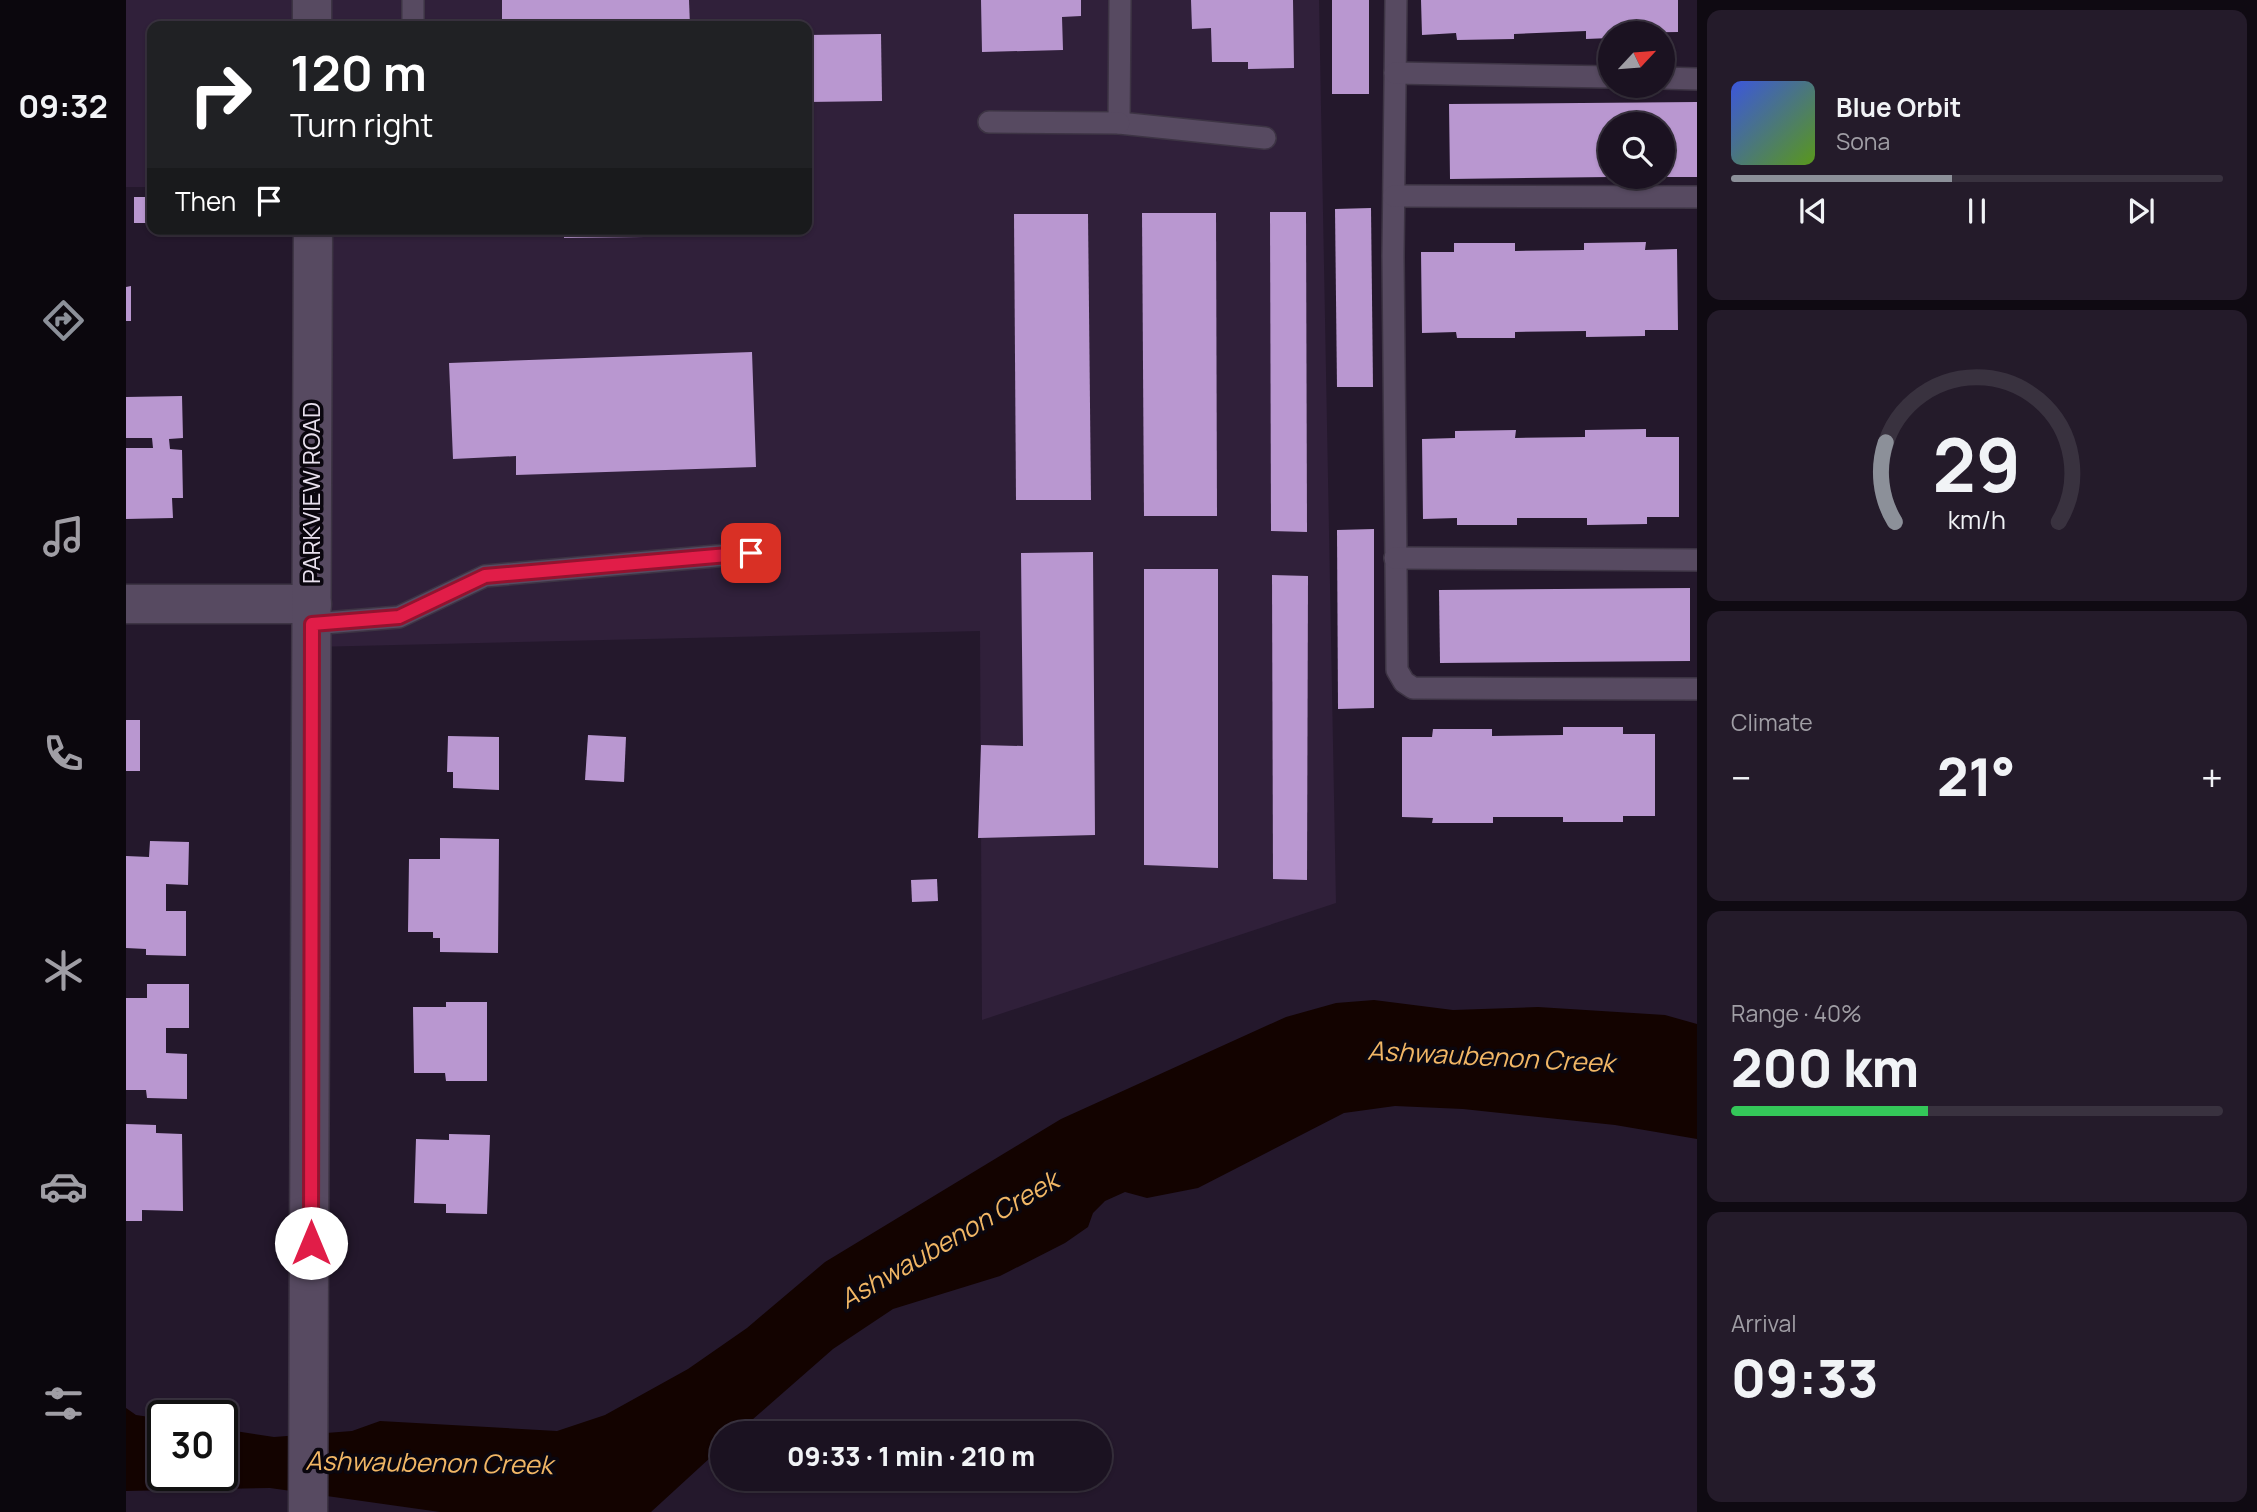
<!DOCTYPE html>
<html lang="en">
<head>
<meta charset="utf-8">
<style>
	body { margin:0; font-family:Manrope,sans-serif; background:#241b2a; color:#f1f3f6; height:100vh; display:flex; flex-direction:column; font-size:26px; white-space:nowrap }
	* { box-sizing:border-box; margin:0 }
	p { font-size:23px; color:#a09ea5 }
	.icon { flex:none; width:38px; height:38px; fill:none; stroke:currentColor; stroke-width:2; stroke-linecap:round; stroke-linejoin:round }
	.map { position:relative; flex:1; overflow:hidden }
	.details { display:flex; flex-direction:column; gap:10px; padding:10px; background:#0f0a12; width:560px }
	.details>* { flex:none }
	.guide { position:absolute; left:21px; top:21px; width:665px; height:214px; border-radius:14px; box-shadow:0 2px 5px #0004,0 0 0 2px #39323f; background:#202124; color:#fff; overflow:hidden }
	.needle { width:46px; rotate:64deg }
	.tools { position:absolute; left:1472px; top:21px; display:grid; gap:14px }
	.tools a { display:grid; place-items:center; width:77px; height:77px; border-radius:50%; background:#1b1221; box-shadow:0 2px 5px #0004,0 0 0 2px #39323f; font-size:35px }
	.speed { position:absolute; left:21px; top:1400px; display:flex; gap:14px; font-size:35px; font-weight:700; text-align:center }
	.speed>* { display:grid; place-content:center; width:91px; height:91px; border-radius:50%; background:#1b1221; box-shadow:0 2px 5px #0004,0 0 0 2px #39323f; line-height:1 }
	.speed .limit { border:4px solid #111; border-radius:10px; background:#fff; color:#111 }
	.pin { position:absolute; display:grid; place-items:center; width:60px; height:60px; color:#fff; margin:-30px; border-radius:14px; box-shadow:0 4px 10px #0006 }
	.me { position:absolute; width:77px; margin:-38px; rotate:0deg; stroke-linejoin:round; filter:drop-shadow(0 0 5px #0008) }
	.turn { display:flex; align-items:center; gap:24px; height:147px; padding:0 28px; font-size:32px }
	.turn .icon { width:91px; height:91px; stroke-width:2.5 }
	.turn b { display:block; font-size:49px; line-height:60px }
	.then { display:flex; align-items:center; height:66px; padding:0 28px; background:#0003; gap:14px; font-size:26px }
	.big { font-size:52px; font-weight:800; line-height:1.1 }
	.details .card { flex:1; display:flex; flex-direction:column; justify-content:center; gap:10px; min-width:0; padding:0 24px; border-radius:14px; background:#241b2a }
	.details .dial { align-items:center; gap:0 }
	.dial svg { height:182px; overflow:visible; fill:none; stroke:#39323f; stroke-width:7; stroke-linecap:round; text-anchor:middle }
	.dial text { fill:#f1f3f6; stroke:none }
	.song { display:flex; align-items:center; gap:21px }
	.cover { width:84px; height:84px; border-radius:10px; background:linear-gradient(135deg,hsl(230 70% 55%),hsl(90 70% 35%)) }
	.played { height:7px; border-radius:4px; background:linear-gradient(90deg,#8c9099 45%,#39323f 45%) }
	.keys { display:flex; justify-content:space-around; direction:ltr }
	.heat { display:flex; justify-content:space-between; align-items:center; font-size:38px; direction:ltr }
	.charge { height:10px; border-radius:5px; background:linear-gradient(90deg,#34c759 40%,#39323f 0) }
	.trip { position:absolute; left:584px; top:1421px; width:402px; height:70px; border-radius:35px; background:#1b1221; box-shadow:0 2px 5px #0004,0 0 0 2px #39323f; font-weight:800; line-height:70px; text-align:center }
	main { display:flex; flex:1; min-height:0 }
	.tab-bar { display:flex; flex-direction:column; width:126px; justify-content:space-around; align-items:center; background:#0b070d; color:#a09ea5 }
	.tab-bar .icon { width:49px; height:49px }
	.tab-bar .selected { color:#8c9099 }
	.tab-bar b { font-size:32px; color:#f1f3f6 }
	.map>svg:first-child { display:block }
	.built { fill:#30203a }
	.water { fill:#130300 }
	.building { fill:#b997d0 }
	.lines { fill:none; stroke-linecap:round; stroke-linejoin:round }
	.lane-casing { stroke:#3d3444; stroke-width:24 }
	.street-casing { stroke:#3d3444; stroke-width:41 }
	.lane { stroke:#574a61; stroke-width:21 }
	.street { stroke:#574a61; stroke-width:38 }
	.route-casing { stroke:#92132f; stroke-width:18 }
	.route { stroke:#e11d48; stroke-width:12 }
	.labels { text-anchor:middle; stroke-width:7; stroke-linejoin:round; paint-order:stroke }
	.street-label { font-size:24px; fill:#e8e0ee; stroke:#0a060e }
	.water-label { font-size:26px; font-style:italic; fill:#f1b665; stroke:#0a060e }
</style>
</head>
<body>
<main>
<nav class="tab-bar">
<b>09:32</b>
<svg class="icon selected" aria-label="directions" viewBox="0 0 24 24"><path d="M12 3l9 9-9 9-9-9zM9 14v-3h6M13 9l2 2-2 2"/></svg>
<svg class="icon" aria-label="music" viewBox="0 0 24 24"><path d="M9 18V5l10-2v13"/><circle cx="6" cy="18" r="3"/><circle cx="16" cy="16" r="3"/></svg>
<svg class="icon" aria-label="phone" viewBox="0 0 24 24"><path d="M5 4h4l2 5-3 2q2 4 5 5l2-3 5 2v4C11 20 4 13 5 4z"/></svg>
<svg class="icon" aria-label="climate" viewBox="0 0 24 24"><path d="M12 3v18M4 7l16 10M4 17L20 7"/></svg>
<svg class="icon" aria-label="car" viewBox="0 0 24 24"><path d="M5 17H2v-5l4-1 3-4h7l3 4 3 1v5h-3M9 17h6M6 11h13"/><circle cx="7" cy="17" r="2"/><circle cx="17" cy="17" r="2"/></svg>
<svg class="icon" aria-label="filters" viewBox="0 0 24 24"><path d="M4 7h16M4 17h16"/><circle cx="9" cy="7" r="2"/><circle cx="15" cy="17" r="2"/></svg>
</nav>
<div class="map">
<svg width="1571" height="1512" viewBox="0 0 1571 1512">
	<rect width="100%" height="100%" fill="#24182c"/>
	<!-- built -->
	<polygon class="built" points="0,0 1193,0 1210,903 856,1020 854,631 186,647 187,229 681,229 681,26 26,26 26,187 0,187"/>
	<!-- water -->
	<polygon class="water" points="1248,1000 1327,1010 1412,1007 1539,1015 1571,1024 1571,1139 1489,1125 1337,1109 1269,1106 1218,1113 1072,1188 1021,1198 999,1192 979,1201 967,1213 962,1227 939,1243 874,1276 767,1309 707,1349 611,1433 597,1433 597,1446 525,1512 314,1512 144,1488 0,1491 0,1408 10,1415 37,1419 37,1475 96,1475 96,1429 148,1437 226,1431 254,1421 431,1431 479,1415 562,1369 621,1328 699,1262 935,1119 1160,1017 1210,1003"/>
	<!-- building -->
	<g class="building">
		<polygon points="376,0 563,0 564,26 376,26"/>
		<polygon points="855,0 955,0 955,16 936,17 937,50 856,52"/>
		<polygon points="1065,0 1167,0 1168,68 1122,69 1122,62 1086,62 1085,28 1066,29"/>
		<rect x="1206" y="0" width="37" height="94"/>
		<polygon points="1295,0 1552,0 1552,32 1484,33 1484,38 1460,39 1460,31 1388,34 1388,39 1331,40 1330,33 1296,35"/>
		<polygon points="755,34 756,101 681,102 681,35"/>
		<polygon points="1571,102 1571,177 1536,177 1536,124 1484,124 1484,177 1324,179 1323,104"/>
		<rect x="8" y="197" width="18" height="26"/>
		<polygon points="1245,208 1247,387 1211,387 1209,209"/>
		<polygon points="1144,212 1180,212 1181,532 1145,531"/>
		<polygon points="1016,213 1090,213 1091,516 1018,516"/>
		<polygon points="888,214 962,214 965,500 890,500"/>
		<polygon points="40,229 80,229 80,234 40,235"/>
		<polygon points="438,229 679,229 679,235 438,238"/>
		<polygon points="1520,242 1519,250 1551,249 1552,330 1519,330 1519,336 1460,337 1460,331 1389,332 1389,338 1331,338 1330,332 1296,333 1295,252 1328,252 1328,243 1389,243 1389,251 1458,250 1458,243"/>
		<polygon points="5,286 5,321 0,321 0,287"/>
		<polygon points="626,352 630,467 390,475 390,456 327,459 323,363"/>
		<polygon points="56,396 57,438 43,439 44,449 56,450 57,498 46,498 47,518 0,519 0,448 27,448 26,438 0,438 0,397"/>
		<polygon points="1520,429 1520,437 1553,437 1553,517 1521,517 1521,524 1461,525 1461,518 1391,518 1391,525 1331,525 1331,518 1297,519 1296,439 1329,438 1329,431 1390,430 1389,438 1459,437 1459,430"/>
		<polygon points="1248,529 1248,708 1212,709 1211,530"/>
		<polygon points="967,552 969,835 852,838 855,745 897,746 895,553"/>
		<polygon points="1018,569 1092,569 1092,868 1018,865"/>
		<polygon points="1146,575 1182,576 1181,880 1147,879"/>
		<polygon points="1564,588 1564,661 1314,663 1313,590"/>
		<rect x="0" y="720" width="14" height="51"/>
		<polygon points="1437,727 1497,727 1497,734 1529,734 1529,816 1497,816 1497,822 1437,822 1437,817 1367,817 1367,823 1306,823 1307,818 1276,817 1276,737 1306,737 1307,729 1366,729 1366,736 1437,735"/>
		<polygon points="462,735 500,737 498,782 459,780"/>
		<polygon points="322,736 373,737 373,790 327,788 327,772 321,772"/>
		<polygon points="314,838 373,839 372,953 314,952 314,938 307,938 307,932 282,932 283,859 314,859"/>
		<polygon points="24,841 63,842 62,885 40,884 40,911 60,911 60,956 20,955 20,949 0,948 0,856 23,857"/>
		<polygon points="811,879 812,901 786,902 785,880"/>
		<polygon points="21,984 63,984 63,1028 40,1028 40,1053 61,1054 61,1099 21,1098 20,1090 0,1090 0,998 21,998"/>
		<polygon points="320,1002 361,1002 361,1081 320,1081 319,1073 288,1073 287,1007 320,1007"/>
		<polygon points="0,1124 30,1125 30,1133 56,1134 57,1211 16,1210 16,1221 0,1221"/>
		<polygon points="323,1134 364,1135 361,1214 320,1213 320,1204 288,1203 290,1139 323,1140"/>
	</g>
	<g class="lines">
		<!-- lane casing -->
		<g class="lane-casing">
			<g id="lane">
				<polyline points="287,0 287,26"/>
				<polyline points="994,0 993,123 1139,138"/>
				<polyline points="1270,0 1267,256 1271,670 1278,682 1287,688 1571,689"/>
				<polyline points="1269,73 1484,77"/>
				<polyline points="1536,78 1571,79"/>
				<polyline points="863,122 993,123"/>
				<polyline points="1268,196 1571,197"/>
				<polyline points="1269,558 1571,560"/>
				<polyline points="186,624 273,617 359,576 625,553"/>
			</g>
		</g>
		<!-- street casing -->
		<g class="street-casing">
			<g id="street">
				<polyline points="186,0 186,26"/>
				<polyline points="0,604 186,604"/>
				<polyline points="182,1512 187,229"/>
			</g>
		</g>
		<!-- lane -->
		<use href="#lane" class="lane"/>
		<!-- street -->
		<use href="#street" class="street"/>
	</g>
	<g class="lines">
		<!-- route casing -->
		<g class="route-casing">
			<polyline id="route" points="185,1243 186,624 273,617 359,576 625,553"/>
		</g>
		<!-- route -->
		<use href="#route" class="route"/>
	</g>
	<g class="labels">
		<!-- street labels -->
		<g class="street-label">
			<text transform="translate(186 493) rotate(-90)" y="8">PARKVIEW ROAD</text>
		</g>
		<!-- water labels -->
		<g class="water-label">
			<text transform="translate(1365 1057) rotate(3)" y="9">Ashwaubenon Creek</text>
			<text transform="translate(823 1240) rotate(-30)" y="9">Ashwaubenon Creek</text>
			<text transform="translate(303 1463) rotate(1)" y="9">Ashwaubenon Creek</text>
		</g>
	</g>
</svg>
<div class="tools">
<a><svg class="needle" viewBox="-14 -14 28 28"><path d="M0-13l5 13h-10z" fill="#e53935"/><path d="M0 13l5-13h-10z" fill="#a09ea5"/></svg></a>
<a><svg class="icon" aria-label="search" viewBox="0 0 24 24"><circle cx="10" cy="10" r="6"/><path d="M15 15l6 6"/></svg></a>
</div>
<div class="speed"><div class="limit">30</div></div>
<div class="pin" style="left:625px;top:553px;background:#d93025"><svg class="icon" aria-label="arrive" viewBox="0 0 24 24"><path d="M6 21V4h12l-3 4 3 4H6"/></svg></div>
<svg class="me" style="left:185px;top:1243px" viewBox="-20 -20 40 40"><circle r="19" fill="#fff"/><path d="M0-13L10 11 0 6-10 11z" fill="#e11d48"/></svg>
<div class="trip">09:33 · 1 min · 210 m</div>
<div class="guide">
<div class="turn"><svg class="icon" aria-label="right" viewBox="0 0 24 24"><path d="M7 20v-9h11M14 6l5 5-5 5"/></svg><div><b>120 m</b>Turn right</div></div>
<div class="then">Then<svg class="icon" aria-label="arrive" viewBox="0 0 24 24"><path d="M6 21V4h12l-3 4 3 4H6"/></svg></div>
</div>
</div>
<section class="details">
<div class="card">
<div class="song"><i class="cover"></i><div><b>Blue Orbit</b><p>Sona</p></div></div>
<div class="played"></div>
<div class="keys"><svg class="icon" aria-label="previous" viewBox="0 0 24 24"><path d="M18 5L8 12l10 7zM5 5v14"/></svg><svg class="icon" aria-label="pause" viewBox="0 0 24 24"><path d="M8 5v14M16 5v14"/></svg><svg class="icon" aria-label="next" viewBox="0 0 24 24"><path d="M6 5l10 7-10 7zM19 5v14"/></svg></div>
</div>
<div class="card dial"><svg viewBox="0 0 100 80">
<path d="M14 69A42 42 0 1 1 86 69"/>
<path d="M14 69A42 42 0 0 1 10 34" stroke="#8c9099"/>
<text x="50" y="56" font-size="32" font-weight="700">29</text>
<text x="50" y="72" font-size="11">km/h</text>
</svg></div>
<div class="card"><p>Climate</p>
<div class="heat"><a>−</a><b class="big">21°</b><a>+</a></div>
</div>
<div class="card"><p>Range · 40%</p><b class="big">200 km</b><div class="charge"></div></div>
<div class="card"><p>Arrival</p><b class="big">09:33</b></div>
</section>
</main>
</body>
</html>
